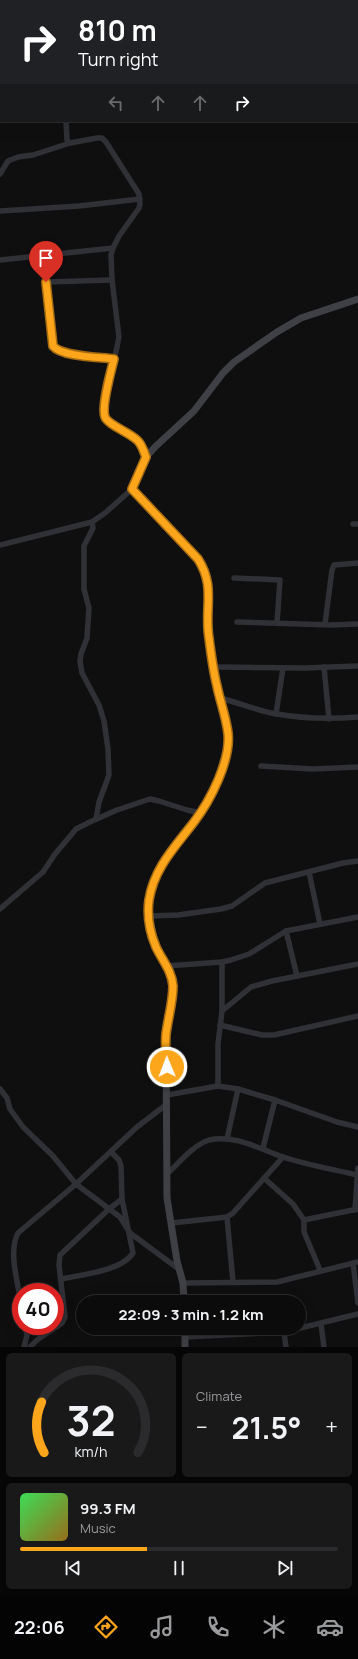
<!DOCTYPE html>
<html lang="en">
<head>
<meta charset="utf-8">
<style>
	body { margin:0; font-family:Manrope,sans-serif; background:#19191a; color:#f1f3f6; height:100vh; display:flex; flex-direction:column; font-size:15px; white-space:nowrap }
	* { box-sizing:border-box; margin:0 }
	p { font-size:13px; color:#9a9b9d }
	.icon { flex:none; width:22px; height:22px; fill:none; stroke:currentColor; stroke-width:2; stroke-linecap:round; stroke-linejoin:round }
	.map { position:relative; height:1347px; overflow:hidden }
	.sheet { display:flex; flex-direction:column; gap:6px; padding:6px; background:#060607; flex:1 }
	.sheet>* { flex:none }
	.hud { position:absolute; left:0px; top:0px; width:358px; height:122px; box-shadow:0 4px 16px #0002,0 0 0 1px #2b2b2d; background:#202124; color:#fff; overflow:hidden }
	.speed { position:absolute; left:12px; top:1283px; display:flex; gap:8px; font-size:20px; font-weight:700; text-align:center }
	.speed>* { display:grid; place-content:center; width:52px; height:52px; border-radius:50%; background:#0b0b0c; box-shadow:0 4px 16px #0002,0 0 0 1px #2b2b2d; line-height:1 }
	.speed .limit { border:6px solid #d22; background:#fff; color:#111 }
	.pin { position:absolute; display:grid; place-items:center; width:34px; height:34px; color:#fff; margin:-41px -17px; border-radius:50% 50% 50% 0; rotate:-45deg; box-shadow:0 0 4px #0007 }
	.pin .icon { rotate:45deg }
	.me { position:absolute; width:44px; margin:-22px; rotate:359deg; stroke-linejoin:round; filter:drop-shadow(0 0 3px #0008) }
	.turn { display:flex; align-items:center; gap:14px; height:84px; padding:0 12px; font-size:18px }
	.turn .icon { width:52px; height:52px; stroke-width:2.5 }
	.turn b { display:block; font-size:28px; line-height:34px }
	.lanes { display:flex; align-items:center; height:38px; padding:0 12px; background:#0003; justify-content:center; gap:20px; direction:ltr }
	.lanes .off { opacity:.35 }
	.big { font-size:30px; font-weight:700; line-height:1.1 }
	.sheet .tile { flex:1; display:flex; flex-direction:column; justify-content:center; gap:6px; min-width:0; padding:0 14px; border-radius:6px; background:#19191a }
	.sheet .dial { align-items:center; gap:0 }
	.dial svg { height:104px; overflow:visible; fill:none; stroke:#2b2b2d; stroke-width:7; stroke-linecap:round; text-anchor:middle }
	.dial text { fill:#f1f3f6; stroke:none }
	.song { display:flex; align-items:center; gap:12px }
	.cover { width:48px; height:48px; border-radius:6px; background:linear-gradient(135deg,hsl(130 70% 55%),hsl(40 70% 35%)) }
	.played { height:4px; border-radius:2px; background:linear-gradient(90deg,#fda51b 40%,#2b2b2d 40%) }
	.keys { display:flex; justify-content:space-around; direction:ltr }
	.heat { display:flex; justify-content:space-between; align-items:center; font-size:22px; direction:ltr }
	.sheet .tiles { flex:1; display:grid; gap:6px; grid-template-columns:1fr 1fr }
	.tile:last-child { grid-column:span 2 }
	.trip { position:absolute; left:76px; top:1295px; width:230px; height:40px; border-radius:20px; background:#0b0b0c; box-shadow:0 4px 16px #0002,0 0 0 1px #2b2b2d; font-weight:700; line-height:40px; text-align:center }
	.menu { display:flex; height:64px; justify-content:space-around; align-items:center; background:#040405; color:#9a9b9d }
	.menu .icon { width:28px; height:28px }
	.menu .active { color:#fda51b }
	.menu b { font-size:18px; color:#f1f3f6 }
	.map>svg:first-child { display:block }
	.lines { fill:none; stroke-linecap:round; stroke-linejoin:round }
	.street { stroke:#303136; stroke-width:5.5 }
	.secondary { stroke:#3e4046; stroke-width:7 }
	.route-casing { stroke:#a46b12; stroke-width:10 }
	.route { stroke:#fda51b; stroke-width:7 }
</style>
</head>
<body>
<div class="map">
<svg width="358" height="1347" viewBox="0 0 358 1347">
	<rect width="100%" height="100%" fill="#0f0f10"/>
	<g class="lines">
		<!-- street -->
		<g class="street">
			<polyline points="3,0 3,1"/>
			<polyline points="74,0 74,1"/>
			<polyline points="66,121 67,140 70,143 97,138 102,138 106,142 139,194 140,204 139,208 119,236 113,248 111,255 112,280 119,337 104,411 107,420 126,432 138,441 146,457"/>
			<polyline points="0,174 8,161 18,157 33,155 70,143"/>
			<polyline points="0,211 79,206 140,199"/>
			<path d="M 43,255 L 53,346 C 62,357 100,357 114,359"/>
			<polyline points="0,260 113,248"/>
			<polyline points="47,282 112,280"/>
			<polyline points="92,522 93,528 84,546 84,589 89,608 87,638 81,654 80,661 82,673 99,705 104,721 108,749 109,775 99,802 96,819"/>
			<polyline points="353,524 358,524"/>
			<polyline points="0,545 92,522 105,513 132,489"/>
			<polyline points="234,578 280,580 277,623"/>
			<polyline points="237,622 331,625 358,624"/>
			<polyline points="325,624 332,570 334,565 358,563"/>
			<polyline points="214,667 305,668 358,666"/>
			<polyline points="324,667 329,719"/>
			<path d="M 220,698 C 239,703 258,711 277,714 C 304,719 331,719 358,717"/>
			<polyline points="276,714 283,668"/>
			<polyline points="261,766 313,769 358,767"/>
			<polyline points="309,872 320,924"/>
			<polyline points="0,909 43,872 55,854 76,829 92,821 117,810 150,799 159,801 187,810 201,813"/>
			<polyline points="149,916 178,915 221,909 232,906 265,883 343,863 358,861"/>
			<polyline points="286,931 297,976"/>
			<polyline points="166,966 222,962 231,960 249,954 286,931 358,917"/>
			<polyline points="222,1011 251,987 272,981 358,964"/>
			<polyline points="220,1025 262,1035 274,1035 358,1016"/>
			<polyline points="218,1086 218,1044 222,1011 222,962"/>
			<polyline points="0,1089 7,1098 10,1109 23,1127 53,1156 76,1184 120,1217 130,1233 180,1270"/>
			<polyline points="167,1095 218,1086 238,1089 275,1100 337,1122 358,1127"/>
			<polyline points="227,1139 238,1089"/>
			<polyline points="263,1148 275,1100"/>
			<path d="M 167,1174 C 179,1163 193,1145 209,1140 C 234,1134 260,1149 283,1157 C 307,1165 332,1169 357,1175"/>
			<polyline points="264,1178 293,1204 304,1220"/>
			<polyline points="355,1210 358,1168"/>
			<polyline points="227,1217 233,1282"/>
			<polyline points="172,1223 227,1217 233,1213 283,1157"/>
			<polyline points="353,1263 358,1303"/>
			<polyline points="320,1270 304,1232 304,1220 358,1209"/>
			<path d="M 61,1279 C 80,1275 122,1271 133,1253 L 122,1199 L 121,1166 L 119,1160 L 111,1152"/>
			<polyline points="183,1283 277,1282 358,1262"/>
			<path d="M 21,1303 C 18,1283 8,1251 18,1233 L 76,1184 L 137,1127 L 167,1104"/>
			<polyline points="321,1324 324,1347"/>
			<polyline points="284,1332 286,1347"/>
			<polyline points="185,1337 284,1332 358,1314"/>
			<polyline points="24,1347 27,1335 25,1326"/>
			<polyline points="30,1347 37,1340 62,1323 65,1317 59,1265 60,1255 109,1209 122,1199"/>
		</g>
		<!-- secondary -->
		<g class="secondary">
			<polyline points="184,1302 183,1283 177,1261 167,1198 166,1035 173,986 170,973 156,947 149,916 149,901 157,874 163,862 203,810 216,786 227,748 228,733 216,684 207,630 208,601 207,578 205,570 198,559 135,493 132,487 146,457 155,447 194,411 223,373 234,362 277,332 301,318 358,299"/>
			<polyline points="185,1328 185,1347"/>
		</g>
	</g>
	<g class="lines">
		<!-- route casing -->
		<g class="route-casing">
			<path id="route" d="M 46,282 L 53,346 C 62,357 100,357 114,359 C 111,371 101,407 105,417 C 108,425 131,433 138,441 C 142,445 144,452 146,457 L 132,489 L 198,559 C 216,587 204,608 209,638 C 211,654 213,670 217,686 C 220,701 226,717 228,733 C 231,761 210,801 194,822 C 175,847 154,868 149,900 C 147,915 150,933 156,947 C 162,960 172,971 173,986 C 173,1002 168,1018 166,1034 C 165,1045 166,1056 167,1067"/>
		</g>
		<!-- route -->
		<use href="#route" class="route"/>
	</g>
</svg>
<div class="speed"><div class="limit">40</div></div>
<div class="pin" style="left:46px;top:282px;background:#d93025"><svg class="icon" aria-label="arrive" viewBox="0 0 24 24"><path d="M6 21V4h12l-3 4 3 4H6"/></svg></div>
<svg class="me" style="left:167px;top:1067px" viewBox="-20 -20 40 40"><circle r="17" fill="#fda51b" stroke="#fff" stroke-width="3"/><path d="M0-11L8 9 0 5-8 9z" fill="#fff"/></svg>
<div class="trip">22:09 · 3 min · 1.2 km</div>
<div class="hud">
<div class="turn"><svg class="icon" aria-label="right" viewBox="0 0 24 24"><path d="M7 20v-9h11M14 6l5 5-5 5"/></svg><div><b>810 m</b>Turn right</div></div>
<div class="lanes"><svg class="icon off" aria-label="left" viewBox="0 0 24 24"><path d="M17 20v-9H6M10 6l-5 5 5 5"/></svg><svg class="icon off" aria-label="ahead" viewBox="0 0 24 24"><path d="M12 20V5M6 11l6-6 6 6"/></svg><svg class="icon off" aria-label="ahead" viewBox="0 0 24 24"><path d="M12 20V5M6 11l6-6 6 6"/></svg><svg class="icon" aria-label="right" viewBox="0 0 24 24"><path d="M7 20v-9h11M14 6l5 5-5 5"/></svg></div>
</div>
</div>
<section class="sheet">
<div class="tiles">
<div class="tile dial"><svg viewBox="0 0 100 80">
<path d="M14 69A42 42 0 1 1 86 69"/>
<path d="M14 69A42 42 0 0 1 12 30" stroke="#fda51b"/>
<text x="50" y="56" font-size="32" font-weight="700">32</text>
<text x="50" y="72" font-size="11">km/h</text>
</svg></div>
<div class="tile"><p>Climate</p>
<div class="heat"><a>−</a><b class="big">21.5°</b><a>+</a></div>
</div>
<div class="tile">
<div class="song"><i class="cover"></i><div><b>99.3 FM</b><p>Music</p></div></div>
<div class="played"></div>
<div class="keys"><svg class="icon" aria-label="previous" viewBox="0 0 24 24"><path d="M18 5L8 12l10 7zM5 5v14"/></svg><svg class="icon" aria-label="pause" viewBox="0 0 24 24"><path d="M8 5v14M16 5v14"/></svg><svg class="icon" aria-label="next" viewBox="0 0 24 24"><path d="M6 5l10 7-10 7zM19 5v14"/></svg></div>
</div>
</div>
</section>
<nav class="menu">
<b>22:06</b>
<svg class="icon active" aria-label="directions" viewBox="0 0 24 24"><path d="M12 3l9 9-9 9-9-9zM9 14v-3h6M13 9l2 2-2 2"/></svg>
<svg class="icon" aria-label="music" viewBox="0 0 24 24"><path d="M9 18V5l10-2v13"/><circle cx="6" cy="18" r="3"/><circle cx="16" cy="16" r="3"/></svg>
<svg class="icon" aria-label="phone" viewBox="0 0 24 24"><path d="M5 4h4l2 5-3 2q2 4 5 5l2-3 5 2v4C11 20 4 13 5 4z"/></svg>
<svg class="icon" aria-label="climate" viewBox="0 0 24 24"><path d="M12 3v18M4 7l16 10M4 17L20 7"/></svg>
<svg class="icon" aria-label="car" viewBox="0 0 24 24"><path d="M5 17H2v-5l4-1 3-4h7l3 4 3 1v5h-3M9 17h6M6 11h13"/><circle cx="7" cy="17" r="2"/><circle cx="17" cy="17" r="2"/></svg>
</nav>
</body>
</html>
